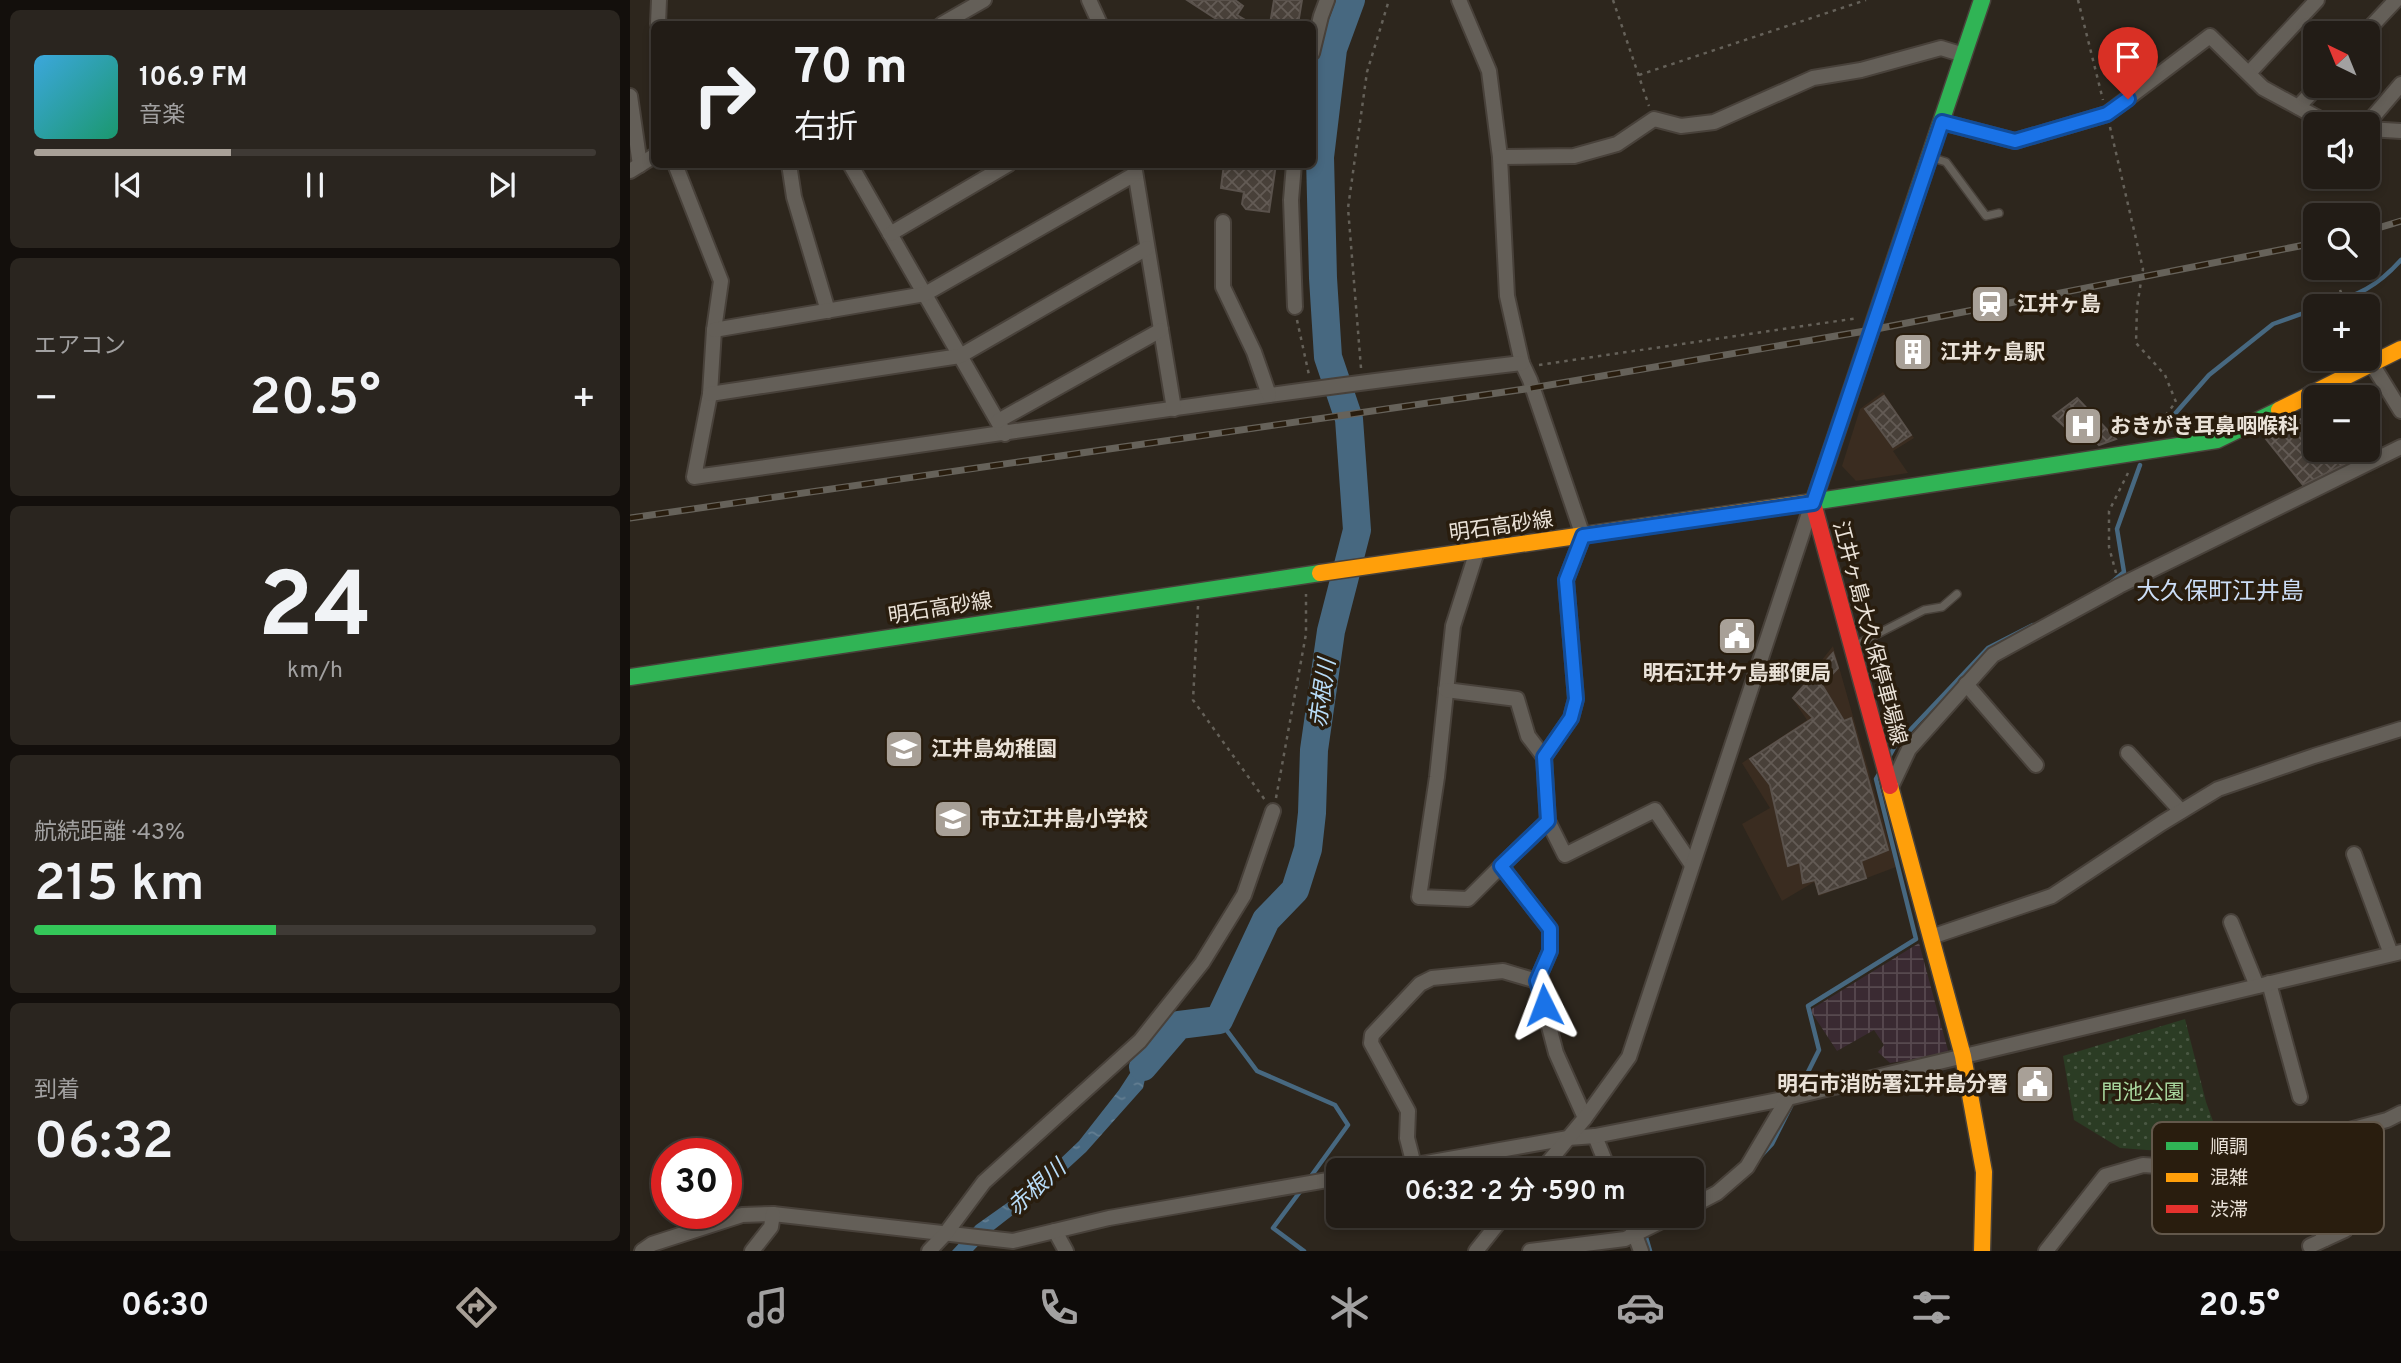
<!DOCTYPE html>
<html lang="ja">
<head>
<meta charset="utf-8">
<style>
	body { margin:0; font-family:Overpass,"Noto Sans JP",sans-serif; background:#2a251f; color:#f1f3f6; height:100vh; display:flex; flex-direction:column; font-size:26px; white-space:nowrap }
	* { box-sizing:border-box; margin:0 }
	p { font-size:23px; color:#a2a1a1 }
	.icon { flex:none; width:38px; height:38px; fill:none; stroke:currentColor; stroke-width:2; stroke-linecap:round; stroke-linejoin:round }
	.map { position:relative; flex:1; overflow:hidden }
	.drawer { display:flex; flex-direction:column; gap:10px; padding:10px; background:#130f0c; width:630px }
	.drawer>* { flex:none }
	.top-card { position:absolute; left:21px; top:21px; width:665px; height:147px; border-radius:10px; box-shadow:0 4px 10px #0003,0 0 0 2px #3f3a35; background:#221c16; color:#f1f3f6; overflow:hidden }
	.needle { width:46px; rotate:317deg }
	.fabs { position:absolute; left:1673px; top:21px; display:grid; gap:14px }
	.fabs a { display:grid; place-items:center; width:77px; height:77px; border-radius:10px; background:#221c16; box-shadow:0 4px 10px #0003,0 0 0 2px #3f3a35; font-size:35px }
	.speed { position:absolute; left:21px; top:1138px; display:flex; gap:14px; font-size:35px; font-weight:700; text-align:center }
	.speed>* { display:grid; place-content:center; width:91px; height:91px; border-radius:50%; background:#221c16; box-shadow:0 4px 10px #0003,0 0 0 2px #3f3a35; line-height:1 }
	.speed .limit { border:10px solid #d22; background:#fff; color:#111 }
	.pin { position:absolute; display:grid; place-items:center; width:60px; height:60px; color:#fff; margin:-72px -30px; border-radius:50% 50% 50% 0; rotate:-45deg; box-shadow:0 0 7px #0007 }
	.pin .icon { rotate:45deg }
	.me { position:absolute; width:77px; margin:-38px; rotate:357deg; stroke-linejoin:round; filter:drop-shadow(0 0 5px #0008) }
	.turn { display:flex; align-items:center; gap:24px; height:147px; padding:0 28px; font-size:32px }
	.turn .icon { width:91px; height:91px; stroke-width:2.5 }
	.turn b { display:block; font-size:49px; line-height:60px }
	.big { font-size:52px; font-weight:600; line-height:1.1 }
	.drawer .tile { flex:1; display:flex; flex-direction:column; justify-content:center; gap:10px; min-width:0; padding:0 24px; border-radius:10px; background:#2a251f }
	.drawer .dial { align-items:center; gap:0 }
	.dial b { font-size:91px; line-height:1 }
	.song { display:flex; align-items:center; gap:21px }
	.cover { width:84px; height:84px; border-radius:10px; background:linear-gradient(135deg,hsl(200 70% 55%),hsl(160 70% 35%)) }
	.played { height:7px; border-radius:4px; background:linear-gradient(90deg,#a8a097 35%,#3f3a35 35%) }
	.keys { display:flex; justify-content:space-around; direction:ltr }
	.heat { display:flex; justify-content:space-between; align-items:center; font-size:38px; direction:ltr }
	.charge { height:10px; border-radius:5px; background:linear-gradient(90deg,#34c759 43%,#3f3a35 0) }
	.trip { position:absolute; left:696px; top:1158px; width:378px; height:70px; border-radius:10px; background:#221c16; box-shadow:0 4px 10px #0003,0 0 0 2px #3f3a35; font-weight:600; line-height:70px; text-align:center }
	.tabs { display:flex; height:112px; justify-content:space-around; align-items:center; background:#0e0b09; color:#a2a1a1 }
	.tabs .icon { width:49px; height:49px }
	.tabs .selected { color:#a8a097 }
	.tabs b { font-size:32px; color:#f1f3f6 }
	main { display:flex; flex:1; min-height:0 }
	.map>svg:first-child { display:block }
	.commercial { fill:#3a2c20 }
	.industrial { fill:url(#industrial-grid) }
	.grass { fill:url(#grass-dots) }
	.water { fill:url(#water-ripples) }
	.lines { fill:none; stroke-linecap:round; stroke-linejoin:round }
	.stream { stroke:#476880; stroke-width:4.5 }
	.river { stroke:#476880; stroke-width:28 }
	.building { fill:url(#building-cross-hatch); stroke:#5a524c; stroke-width:2 }
	.lane-casing { stroke:#48413a; stroke-width:10 }
	.street-casing { stroke:#48413a; stroke-width:18 }
	.fast-casing { stroke:#48413a; stroke-width:19 }
	.slow-casing { stroke:#48413a; stroke-width:19 }
	.jam-casing { stroke:#48413a; stroke-width:19 }
	.path { stroke:#656159; stroke-width:2.5; stroke-dasharray:3.5 5; stroke-linecap:butt }
	.lane { stroke:#645f58; stroke-width:7 }
	.street { stroke:#645f58; stroke-width:14 }
	.fast { stroke:#30b455; stroke-width:16 }
	.slow { stroke:#ff9f0a; stroke-width:16 }
	.jam { stroke:#e5322d; stroke-width:16 }
	.rail-casing { stroke:#66625a; stroke-width:7 }
	.rail { stroke:#291d0e; stroke-width:4.5; stroke-dasharray:13; stroke-linecap:butt }
	.route-casing { stroke:#114b97; stroke-width:18 }
	.route { stroke:#1a73e8; stroke-width:12 }
	.labels { text-anchor:middle; stroke-width:7; stroke-linejoin:round; paint-order:stroke }
	.poi-label { font-size:21px; font-weight:bold; fill:#eae2d8; stroke:#291d0e; text-anchor:start }
	.street-label { font-size:21px; fill:#eae2d8; stroke:#291d0e }
	.park-label { font-size:21px; fill:#a7d49c; stroke:#291d0e }
	.water-label { font-size:23px; font-style:italic; fill:#b8dcf8; stroke:#291d0e }
	.quarter-label { font-size:24px; fill:#cbddf6; stroke:#291d0e }
	.key { fill:#291d0e; stroke:#63584b; stroke-width:2 }
	.key-label { font-size:19px; fill:#eae2d8 }
</style>
</head>
<body>
<main>
<section class="drawer">
<div class="tile">
<div class="song"><i class="cover"></i><div><b>106.9 FM</b><p>音楽</p></div></div>
<div class="played"></div>
<div class="keys"><svg class="icon" aria-label="previous" viewBox="0 0 24 24"><path d="M18 5L8 12l10 7zM5 5v14"/></svg><svg class="icon" aria-label="pause" viewBox="0 0 24 24"><path d="M8 5v14M16 5v14"/></svg><svg class="icon" aria-label="next" viewBox="0 0 24 24"><path d="M6 5l10 7-10 7zM19 5v14"/></svg></div>
</div>
<div class="tile"><p>エアコン</p>
<div class="heat"><a>−</a><b class="big">20.5°</b><a>+</a></div>
</div>
<div class="tile dial"><b>24</b><p>km/h</p></div>
<div class="tile"><p>航続距離 · 43%</p><b class="big">215 km</b><div class="charge"></div></div>
<div class="tile"><p>到着</p><b class="big">06:32</b></div>
</section>
<div class="map">
<svg width="1771" height="1251" viewBox="0 0 1771 1251">
	<defs>
		<pattern id="industrial-grid" width="8" height="8" patternUnits="userSpaceOnUse" patternTransform="scale(1.75)"><rect width="8" height="8" fill="#3a2a32"/><path d="M0 4h8M4 0v8" fill="none" stroke="#57494f"/></pattern>
		<pattern id="grass-dots" width="8" height="8" patternUnits="userSpaceOnUse" patternTransform="scale(1.75)"><rect width="8" height="8" fill="#2b3c24"/><path d="M2 2h.1M6 6h.1" fill="none" stroke="#4a5843" stroke-width="1.8" stroke-linecap="round"/></pattern>
		<pattern id="water-ripples" width="26" height="14" patternUnits="userSpaceOnUse" patternTransform="scale(1.75)"><rect width="26" height="14" fill="#476880"/><path d="M2 4q2-2 4 0t4 0M15 11q2-2 4 0t4 0" fill="none" stroke="#627d91"/></pattern>
		<pattern id="building-cross-hatch" width="8" height="8" patternUnits="userSpaceOnUse" patternTransform="scale(1.75)"><rect width="8" height="8" fill="#484039"/><path d="M0 0l8 8M0 8l8-8" fill="none" stroke="#635b55"/></pattern>
	</defs>
	<rect width="100%" height="100%" fill="#2d261d"/>
	<!-- commercial -->
	<g class="commercial">
		<polygon points="1253,392 1284,438 1263,451 1278,473 1226,481 1212,466 1230,409"/>
		<polygon points="1203,646 1266,867 1189,896 1184,882 1152,901 1112,824 1140,808 1112,763 1177,720 1162,698"/>
	</g>
	<!-- industrial -->
	<polygon class="industrial" points="1289,943 1319,1054 1260,1063 1248,1052 1254,1045 1244,1030 1207,1051 1180,1010"/>
	<!-- grass -->
	<polygon class="grass" points="1555,1019 1576,1102 1595,1154 1568,1158 1530,1151 1490,1148 1444,1120 1433,1056"/>
	<!-- water -->
	<polygon class="water" points="540,1036 517,1070 513,1088 456,1152 410,1194 361,1232 343,1251 322,1251 346,1225 404,1184 449,1141 489,1090 504,1067"/>
	<g class="lines">
		<!-- stream -->
		<g class="stream">
			<path d="M 1694,306 C 1728,295 1747,287 1771,260"/>
			<polyline points="1529,432 1579,375 1643,324 1685,309"/>
			<polyline points="1481,583 1494,572 1487,529 1510,465"/>
			<polyline points="1259,757 1265,746 1358,648 1403,625"/>
			<polyline points="589,1020 627,1071 705,1105 718,1125 679,1179"/>
			<polyline points="1168,1092 1189,1050 1178,1006 1286,939 1246,779 1249,774"/>
			<polyline points="1129,1158 1142,1144 1161,1106"/>
			<polyline points="672,1189 643,1228 674,1251"/>
			<polyline points="1015,1234 1020,1251"/>
		</g>
		<!-- river -->
		<polyline class="river" points="513,1067 549,1025 589,1020 636,920 665,890 678,849 682,813 684,750 701,631 727,530 719,419 698,357 693,278 690,157 703,49 721,0"/>
	</g>
	<!-- building -->
	<g class="building">
		<polygon points="557,0 605,0 613,6 607,15 622,24 594,24"/>
		<polygon points="644,0 672,0 668,24 640,24"/>
		<polygon points="594,164 646,164 639,212 616,209 612,204 614,192 591,188"/>
		<polygon points="1289,336 1293,367 1277,369 1272,338"/>
		<polygon points="1254,396 1281,435 1263,447 1235,409"/>
		<polygon points="1447,398 1486,439 1469,445 1459,435 1450,441 1423,416"/>
		<polygon points="1685,411 1685,450 1727,450 1731,456 1673,485 1636,439"/>
		<polygon points="1203,653 1208,668 1192,685 1214,721 1221,718 1258,850 1231,861 1236,878 1189,894 1185,880 1173,883 1170,862 1158,866 1140,785 1120,759 1183,718 1163,698"/>
	</g>
	<g class="lines">
		<!-- lane casing -->
		<g class="lane-casing">
			<g id="lane">
				<polyline points="1303,158 1316,162 1356,216 1369,213"/>
				<polyline points="1226,645 1294,610 1312,607 1327,594"/>
			</g>
		</g>
		<!-- street casing -->
		<g class="street-casing">
			<g id="street">
				<polyline points="459,0 470,24"/>
				<polyline points="829,0 859,71 870,157 877,296 892,363 900,380 953,536 936,580 946,699 941,718 914,757 918,821 871,866 920,929 920,951 907,981 926,1053 955,1118"/>
				<polyline points="28,24 29,0"/>
				<polyline points="312,24 354,0"/>
				<polyline points="1735,33 1766,0"/>
				<polyline points="682,53 691,16 697,0"/>
				<polyline points="1619,73 1687,0"/>
				<polyline points="0,96 10,165"/>
				<polyline points="1668,107 1688,86"/>
				<polyline points="1312,122 1385,141 1477,114 1580,36 1633,88 1699,124"/>
				<polyline points="1737,124 1771,84"/>
				<polyline points="1738,129 1771,131"/>
				<polyline points="870,157 944,156 987,144 1024,119 1051,126 1084,122 1183,78 1231,70 1311,48 1334,55"/>
				<path d="M 45,164 L 91,281 L 84,330 L 80,394 L 64,477 C 340,439 615,395 892,363"/>
				<polyline points="159,164 164,197 198,311"/>
				<polyline points="220,164 375,434"/>
				<polyline points="664,164 661,200 665,307"/>
				<polyline points="504,165 544,409"/>
				<polyline points="0,171 24,156"/>
				<polyline points="593,222 593,287 624,352 639,395"/>
				<polyline points="260,234 379,164"/>
				<polyline points="84,330 295,294 505,174"/>
				<polyline points="1742,364 1771,411"/>
				<polyline points="80,394 330,356 517,248"/>
				<polyline points="368,421 531,330"/>
				<polyline points="847,551 823,626 807,777 789,897 838,899 871,866"/>
				<polyline points="1336,684 1406,765"/>
				<polyline points="816,690 887,699 898,736 914,757"/>
				<polyline points="1498,753 1551,811"/>
				<polyline points="1260,789 1279,749 1363,655 1489,586 1771,447"/>
				<polyline points="918,821 935,855 1025,810 1062,865"/>
				<polyline points="1724,854 1761,954"/>
				<polyline points="1601,922 1627,986"/>
				<polyline points="1301,937 1422,896 1532,823 1588,789 1684,756 1771,729"/>
				<polyline points="1639,983 1670,1097"/>
				<polyline points="965,1136 979,1171"/>
				<polyline points="1659,1146 1695,1239"/>
				<polyline points="784,1165 777,1138 778,1111 741,1043 742,1035 790,984 802,978 873,971 907,981"/>
				<polyline points="751,1171 938,1138 965,1136 1158,1098 1771,952"/>
				<polyline points="911,1171 955,1118 999,1057 1182,504"/>
				<polyline points="1062,1206 1087,1193 1117,1167 1158,1098"/>
				<polyline points="998,1216 1011,1251"/>
				<polyline points="425,1231 436,1251"/>
				<polyline points="1680,1246 1715,1230"/>
				<polyline points="12,1251 22,1244 112,1215 143,1214 383,1241 479,1218 709,1178"/>
				<polyline points="122,1251 141,1227 143,1214"/>
				<polyline points="299,1251 316,1233 354,1182 510,1041 572,963 614,895 643,811"/>
				<polyline points="846,1251 874,1216"/>
				<polyline points="900,1251 995,1239 1042,1216"/>
				<polyline points="1416,1251 1475,1176 1513,1165 1573,1169 1757,1120 1771,1113"/>
			</g>
		</g>
		<!-- fast casing -->
		<g class="fast-casing">
			<g id="fast">
				<polyline points="1197,462 1352,0"/>
				<polyline points="1182,502 1587,440 1649,410"/>
				<polyline points="0,677 690,573"/>
			</g>
		</g>
		<!-- slow casing -->
		<g class="slow-casing">
			<g id="slow">
				<polyline points="1649,410 1771,349"/>
				<polyline points="690,573 1182,502"/>
				<polyline points="1260,786 1333,1056 1354,1172 1352,1251"/>
			</g>
		</g>
		<!-- jam casing -->
		<g class="jam-casing">
			<polyline id="jam" points="1197,462 1183,503 1260,786"/>
		</g>
		<!-- path -->
		<g class="path">
			<polyline points="983,0 1019,106"/>
			<polyline points="1448,0 1473,100"/>
			<polyline points="1009,75 1236,0"/>
			<polyline points="1480,127 1513,269 1507,307 1506,343 1535,375 1546,402 1523,431"/>
			<polyline points="1710,290 1717,306"/>
			<polyline points="667,320 679,375"/>
			<polyline points="909,365 1228,318"/>
			<polyline points="731,368 718,208 737,72 759,0"/>
			<polyline points="1486,573 1479,547 1479,511 1498,473"/>
			<polyline points="568,606 563,700 635,800"/>
			<polyline points="646,798 676,634 676,594"/>
		</g>
		<!-- lane -->
		<use href="#lane" class="lane"/>
		<!-- street -->
		<use href="#street" class="street"/>
		<!-- fast -->
		<use href="#fast" class="fast"/>
		<!-- slow -->
		<use href="#slow" class="slow"/>
		<!-- jam -->
		<use href="#jam" class="jam"/>
		<!-- rail casing -->
		<g class="rail-casing">
			<g id="rail">
				<polyline points="1738,231 1771,221"/>
				<polyline points="0,518 902,388 1241,330 1685,243"/>
			</g>
		</g>
		<!-- rail -->
		<use href="#rail" class="rail"/>
	</g>
	<g class="lines">
		<!-- route casing -->
		<g class="route-casing">
			<polyline id="route" points="914,1005 907,981 920,951 920,929 871,866 918,821 914,757 941,718 946,699 936,580 953,536 1183,503 1312,122 1385,141 1477,114 1498,99"/>
		</g>
		<!-- route -->
		<use href="#route" class="route"/>
	</g>
	<!-- icons -->
	<defs>
		<g id="station-square" transform="scale(2.0125)"><rect x="-9" y="-9" width="18" height="18" rx="4" fill="#a8a097" stroke="#291d0e"/><path d="M-3-6H3Q5-6 5-4V2Q5 4 3 4L4.5 6H3L1.5 4h-3L-3 6H-4.5L-3 4Q-5 4-5 2V-4Q-5-6-3-6ZM-3.5-4v3h7v-3ZM-3.5 1v1.5H-2V1ZM2 1v1.5H3.5V1Z" fill="#fff"/></g>
		<g id="building-square" transform="scale(2.0125)"><rect x="-9" y="-9" width="18" height="18" rx="4" fill="#a8a097" stroke="#291d0e"/><path d="M-4-6H4V6H1V3H-1V6H-4ZM-2.5-4.3h1.7v1.8h-1.7ZM.8-4.3h1.7v1.8H.8ZM-2.5-1h1.7V.8h-1.7ZM.8-1h1.7V.8H.8Z" fill="#fff"/></g>
		<g id="hospital-square" transform="scale(2.0125)"><rect x="-9" y="-9" width="18" height="18" rx="4" fill="#a8a097" stroke="#291d0e"/><path d="M-5-5h3v3.5h4V-5h3V5h-3V1.5h-4V5h-3Z" fill="#fff"/></g>
		<g id="civic-square" transform="scale(2.0125)"><rect x="-9" y="-9" width="18" height="18" rx="4" fill="#a8a097" stroke="#291d0e"/><path d="M-.6-6.5H3V-4.5H.6V-3L4-1V1h2V6H-6V1h2V-1L-.6-3ZM-1.2 2.5V6h2.4V2.5Z" fill="#fff"/></g>
		<g id="school-square" transform="scale(2.0125)"><rect x="-9" y="-9" width="18" height="18" rx="4" fill="#a8a097" stroke="#291d0e"/><path d="M0-5L7-2L0 1L-7-2ZM-4 1L0 2.5L4 1V4Q0 6-4 4Z" fill="#fff"/></g>
	</defs>
	<g fill-rule="evenodd">
		<use href="#station-square" x="1360" y="304"/>
		<use href="#building-square" x="1283" y="352"/>
		<use href="#hospital-square" x="1453" y="426"/>
		<use href="#civic-square" x="1107" y="636"/>
		<use href="#school-square" x="274" y="749"/>
		<use href="#school-square" x="323" y="819"/>
		<use href="#civic-square" x="1405" y="1084"/>
	</g>
	<g class="labels">
		<!-- poi labels -->
		<g class="poi-label">
			<text x="1387" y="311">江井ヶ島</text>
			<text x="1310" y="359">江井ヶ島駅</text>
			<text x="1480" y="433">おきがき耳鼻咽喉科</text>
			<text x="1107" y="680" text-anchor="middle">明石江井ケ島郵便局</text>
			<text x="301" y="756">江井島幼稚園</text>
			<text x="350" y="826">市立江井島小学校</text>
			<text x="1378" y="1091" text-anchor="end">明石市消防署江井島分署</text>
		</g>
		<!-- street labels -->
		<g class="street-label">
			<text transform="translate(871 526) rotate(-8)" y="7">明石高砂線</text>
			<text transform="translate(310 608) rotate(-9)" y="7">明石高砂線</text>
			<text transform="translate(1240 633) rotate(75)" y="7">江井ヶ島大久保停車場線</text>
		</g>
		<!-- park labels -->
		<g class="park-label">
			<text x="1513" y="1099">門池公園</text>
		</g>
		<!-- water labels -->
		<g class="water-label">
			<text transform="translate(692 693) rotate(-82)" y="8">赤根川</text>
			<text transform="translate(406 1187) rotate(-42)" y="8">赤根川</text>
		</g>
		<!-- quarter labels -->
		<g class="quarter-label">
			<text x="1590" y="599">大久保町江井島</text>
		</g>
	</g>
	<!-- legend -->
	<rect x="1522" y="1122" width="232" height="112" rx="10" class="key"/>
	<rect x="1536" y="1142" width="32" height="8" fill="#30b455"/>
	<rect x="1536" y="1173" width="32" height="9" fill="#ff9f0a"/>
	<rect x="1536" y="1205" width="32" height="8" fill="#e5322d"/>
	<g class="key-label">
		<text x="1580" y="1153">順調</text>
		<text x="1580" y="1184">混雑</text>
		<text x="1580" y="1216">渋滞</text>
	</g>
</svg>
<div class="fabs">
<a><svg class="needle" viewBox="-14 -14 28 28"><path d="M0-13l5 13h-10z" fill="#e53935"/><path d="M0 13l5-13h-10z" fill="#a2a1a1"/></svg></a>
<a><svg class="icon" aria-label="sound" viewBox="0 0 24 24"><path d="M4 9h4l5-4v14l-5-4H4zM17 9q2 3 0 6"/></svg></a>
<a><svg class="icon" aria-label="search" viewBox="0 0 24 24"><circle cx="10" cy="10" r="6"/><path d="M15 15l6 6"/></svg></a>
<a>+</a>
<a>−</a>
</div>
<div class="speed"><div class="limit">30</div></div>
<div class="pin" style="left:1498px;top:99px;background:#d93025"><svg class="icon" aria-label="arrive" viewBox="0 0 24 24"><path d="M6 21V4h12l-3 4 3 4H6"/></svg></div>
<svg class="me" style="left:914px;top:1005px" viewBox="-20 -20 40 40"><path d="M0-17L14 15 0 8-14 15z" fill="#1a73e8" stroke="#fff" stroke-width="4"/></svg>
<div class="trip">06:32 · 2 分 · 590 m</div>
<div class="top-card">
<div class="turn"><svg class="icon" aria-label="right" viewBox="0 0 24 24"><path d="M7 20v-9h11M14 6l5 5-5 5"/></svg><div><b>70 m</b>右折</div></div>
</div>
</div>
</main>
<nav class="tabs">
<b>06:30</b>
<svg class="icon selected" aria-label="directions" viewBox="0 0 24 24"><path d="M12 3l9 9-9 9-9-9zM9 14v-3h6M13 9l2 2-2 2"/></svg>
<svg class="icon" aria-label="music" viewBox="0 0 24 24"><path d="M9 18V5l10-2v13"/><circle cx="6" cy="18" r="3"/><circle cx="16" cy="16" r="3"/></svg>
<svg class="icon" aria-label="phone" viewBox="0 0 24 24"><path d="M5 4h4l2 5-3 2q2 4 5 5l2-3 5 2v4C11 20 4 13 5 4z"/></svg>
<svg class="icon" aria-label="climate" viewBox="0 0 24 24"><path d="M12 3v18M4 7l16 10M4 17L20 7"/></svg>
<svg class="icon" aria-label="car" viewBox="0 0 24 24"><path d="M5 17H2v-5l4-1 3-4h7l3 4 3 1v5h-3M9 17h6M6 11h13"/><circle cx="7" cy="17" r="2"/><circle cx="17" cy="17" r="2"/></svg>
<svg class="icon" aria-label="filters" viewBox="0 0 24 24"><path d="M4 7h16M4 17h16"/><circle cx="9" cy="7" r="2"/><circle cx="15" cy="17" r="2"/></svg>
<b>20.5°</b>
</nav>
</body>
</html>
